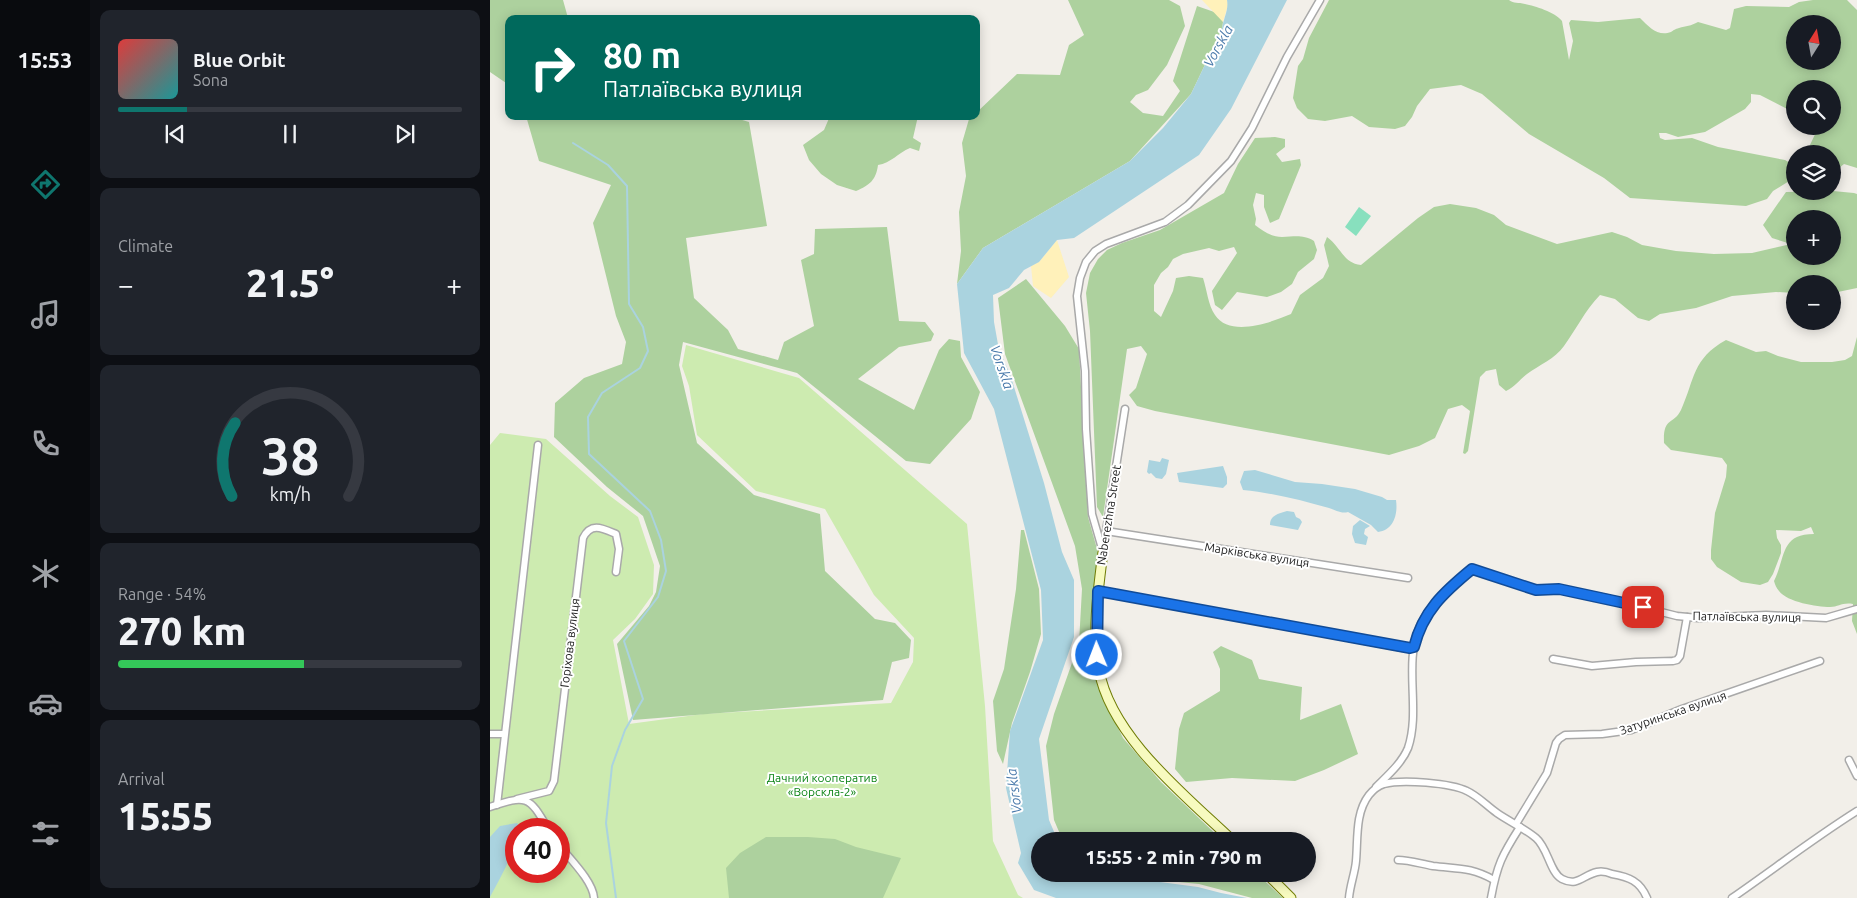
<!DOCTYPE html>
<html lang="en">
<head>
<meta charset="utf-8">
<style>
	body { margin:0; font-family:Ubuntu,sans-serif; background:#20242c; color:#f1f3f6; height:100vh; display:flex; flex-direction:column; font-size:19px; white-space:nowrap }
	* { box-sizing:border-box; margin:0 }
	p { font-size:16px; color:#9ea1a6 }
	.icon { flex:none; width:28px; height:28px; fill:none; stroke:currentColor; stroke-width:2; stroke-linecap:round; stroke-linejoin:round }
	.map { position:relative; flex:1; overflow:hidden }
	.sheet { display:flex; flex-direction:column; gap:10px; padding:10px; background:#0d0f14; width:400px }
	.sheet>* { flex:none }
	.hud { position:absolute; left:15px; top:15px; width:475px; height:105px; border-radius:10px; box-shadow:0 2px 12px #0003; background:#00695c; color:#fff; overflow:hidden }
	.needle { width:32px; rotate:11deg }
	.fabs { position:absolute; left:1296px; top:15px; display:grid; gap:10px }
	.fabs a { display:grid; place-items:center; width:55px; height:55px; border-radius:50%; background:#171b24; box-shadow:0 2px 12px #0003; font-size:25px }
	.speed { position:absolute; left:15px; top:818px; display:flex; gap:10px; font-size:25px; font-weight:700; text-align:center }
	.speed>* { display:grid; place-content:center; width:65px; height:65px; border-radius:50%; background:#171b24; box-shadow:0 2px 12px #0003; line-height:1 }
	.speed .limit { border:8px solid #d22; background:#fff; color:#111 }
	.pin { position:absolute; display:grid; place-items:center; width:42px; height:42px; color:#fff; margin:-21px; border-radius:10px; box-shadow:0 2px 8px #0006 }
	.me { position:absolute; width:55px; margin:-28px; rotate:359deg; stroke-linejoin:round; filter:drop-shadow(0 0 4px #0008) }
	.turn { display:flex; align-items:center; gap:18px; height:105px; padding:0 15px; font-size:22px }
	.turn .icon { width:65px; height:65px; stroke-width:2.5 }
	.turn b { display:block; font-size:35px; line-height:42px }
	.big { font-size:38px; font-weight:800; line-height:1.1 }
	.sheet .tile { flex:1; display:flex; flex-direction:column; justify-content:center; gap:8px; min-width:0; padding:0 18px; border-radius:10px; background:#20242c }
	.sheet .dial { align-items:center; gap:0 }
	.dial svg { height:130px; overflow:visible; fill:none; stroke:#363941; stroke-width:7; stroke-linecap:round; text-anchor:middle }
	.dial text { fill:#f1f3f6; stroke:none }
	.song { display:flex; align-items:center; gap:15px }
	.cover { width:60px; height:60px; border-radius:8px; background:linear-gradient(135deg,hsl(0 70% 55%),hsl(180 70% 35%)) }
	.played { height:5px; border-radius:2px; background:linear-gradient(90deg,#0f766e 20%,#363941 20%) }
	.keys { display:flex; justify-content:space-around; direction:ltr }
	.heat { display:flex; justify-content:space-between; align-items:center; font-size:28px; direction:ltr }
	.charge { height:8px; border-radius:4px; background:linear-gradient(90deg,#34c759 54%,#363941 0) }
	.trip { position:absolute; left:541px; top:832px; width:285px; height:50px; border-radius:25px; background:#171b24; box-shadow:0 2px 12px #0003; font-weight:800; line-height:50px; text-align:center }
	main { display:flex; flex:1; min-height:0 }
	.tabs { display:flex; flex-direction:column; width:90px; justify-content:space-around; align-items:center; background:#090b0e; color:#9ea1a6 }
	.tabs .icon { width:35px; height:35px }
	.tabs .current { color:#0f766e }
	.tabs b { font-size:22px; color:#f1f3f6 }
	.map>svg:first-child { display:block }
	.grass { fill:#cdebb0; fill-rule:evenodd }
	.forest { fill:#add19e; fill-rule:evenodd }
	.sand { fill:#fff1ba }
	.pitch { fill:#88e0be }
	.water { fill:#aad3df }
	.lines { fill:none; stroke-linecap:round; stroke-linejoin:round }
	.stream { stroke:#aad3df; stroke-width:2 }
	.street-casing { stroke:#a9a9a9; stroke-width:9 }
	.secondary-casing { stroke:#707d05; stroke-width:11 }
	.street { stroke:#fff; stroke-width:6 }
	.secondary { stroke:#f7fabf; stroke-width:9 }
	.route-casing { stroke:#114b97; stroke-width:12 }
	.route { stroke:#1a73e8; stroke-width:9 }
	.labels { text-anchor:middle; stroke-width:4; stroke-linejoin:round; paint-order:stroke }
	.street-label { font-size:12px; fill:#222; stroke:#fff }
	.park-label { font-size:12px; fill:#0c8416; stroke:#fff }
	.water-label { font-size:14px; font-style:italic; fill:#4a7aab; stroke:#fff }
</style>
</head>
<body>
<main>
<nav class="tabs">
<b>15:53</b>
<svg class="icon current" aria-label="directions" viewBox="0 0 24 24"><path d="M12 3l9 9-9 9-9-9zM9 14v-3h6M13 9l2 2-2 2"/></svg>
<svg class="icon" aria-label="music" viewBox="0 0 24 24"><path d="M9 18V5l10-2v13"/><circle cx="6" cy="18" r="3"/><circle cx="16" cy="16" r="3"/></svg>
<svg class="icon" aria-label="phone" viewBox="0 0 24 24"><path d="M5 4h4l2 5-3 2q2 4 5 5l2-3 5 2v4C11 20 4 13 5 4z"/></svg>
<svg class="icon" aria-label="climate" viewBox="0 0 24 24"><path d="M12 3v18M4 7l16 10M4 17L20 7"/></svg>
<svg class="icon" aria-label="car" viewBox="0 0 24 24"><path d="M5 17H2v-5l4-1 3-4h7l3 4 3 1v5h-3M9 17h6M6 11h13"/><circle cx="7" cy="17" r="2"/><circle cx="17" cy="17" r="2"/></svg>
<svg class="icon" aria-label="filters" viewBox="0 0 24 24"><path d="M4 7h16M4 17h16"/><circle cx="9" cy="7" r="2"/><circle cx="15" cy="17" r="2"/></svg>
</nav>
<section class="sheet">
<div class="tile">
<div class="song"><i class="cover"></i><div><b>Blue Orbit</b><p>Sona</p></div></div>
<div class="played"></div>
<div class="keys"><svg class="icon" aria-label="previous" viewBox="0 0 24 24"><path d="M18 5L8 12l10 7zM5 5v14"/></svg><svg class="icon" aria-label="pause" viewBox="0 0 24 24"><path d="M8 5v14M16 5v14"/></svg><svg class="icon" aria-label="next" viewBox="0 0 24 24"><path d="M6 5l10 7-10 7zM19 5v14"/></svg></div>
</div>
<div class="tile"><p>Climate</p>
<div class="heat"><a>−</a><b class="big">21.5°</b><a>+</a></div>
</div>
<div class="tile dial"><svg viewBox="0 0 100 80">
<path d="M14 69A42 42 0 1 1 86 69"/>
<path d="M14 69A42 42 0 0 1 16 24" stroke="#0f766e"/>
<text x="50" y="56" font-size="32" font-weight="700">38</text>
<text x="50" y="72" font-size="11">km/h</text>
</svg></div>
<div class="tile"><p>Range · 54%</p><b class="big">270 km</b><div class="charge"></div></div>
<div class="tile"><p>Arrival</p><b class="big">15:55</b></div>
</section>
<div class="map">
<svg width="1367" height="898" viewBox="0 0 1367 898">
	<rect width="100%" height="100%" fill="#f2efe9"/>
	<!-- grass -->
	<path class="grass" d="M 196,345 L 309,378 L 477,524 L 495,706 L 503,841 L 528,895 L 533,898 L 0,898 L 0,445 L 10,433 L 56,439 L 120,496 L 148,517 L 164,565 L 163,594 L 145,619 L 123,640 L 139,724 L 213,714 L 401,703 L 423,662 L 424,638 L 384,595 L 335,509 L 266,491 L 207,435 L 199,386 L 192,366 ZM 26,829 L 69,829 L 69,871 L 26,871 Z"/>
	<!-- forest -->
	<g class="forest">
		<polygon points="0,0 73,0 78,18 19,19 19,85 0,72"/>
		<polygon points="578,0 679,0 690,6 695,26 677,65 658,90 646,95 640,102 653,113 673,116 690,91 683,81 707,6 730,14 733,22 732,29 701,94 640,161 493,248 467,284 471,251 469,212 476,176 472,143 479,119 482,116 486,116 486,113 527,74 570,75 579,45 594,35"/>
		<path d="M 839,0 L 1019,0 C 1024,4 1028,2 1035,4 C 1045,6 1065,12 1072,21 L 1079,60 L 1083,41 L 1079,23 L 1081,20 L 1108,22 L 1150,18 C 1159,27 1168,37 1181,32 C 1184,30 1185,29 1189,28 C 1196,26 1201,26 1208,22 L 1236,30 L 1240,28 L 1244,9 L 1256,6 L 1299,7 L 1309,2 L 1323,0 L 1357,0 L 1367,10 L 1367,168 L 1354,164 L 1349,168 L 1343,167 L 1342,154 L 1321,154 L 1319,147 L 1329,126 L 1342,126 L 1342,89 L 1305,89 L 1305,113 L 1270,95 L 1261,94 L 1261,102 L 1255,109 L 1215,132 L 1188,137 L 1176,133 L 1169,133 L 1170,138 L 1175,140 L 1202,138 L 1228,147 L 1295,160 L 1305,166 L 1304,178 L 1283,191 L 1277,199 L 1256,206 L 1140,198 L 1114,178 L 1039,134 L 992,94 L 971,85 L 940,89 L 927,106 L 922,117 L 915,126 L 905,129 L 879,127 L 862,116 L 835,121 L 818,119 L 807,108 L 803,98 L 808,66 L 813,59 L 819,38 ZM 1305,24 L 1342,24 L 1342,61 L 1305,61 Z"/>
		<polygon points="36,116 239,116 259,122 277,226 196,238 204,298 238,330 248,349 288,360 294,342 324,326 311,260 324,254 325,229 397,227 409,321 435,322 444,334 441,341 409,347 368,379 424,410 449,350 459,339 470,341 471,357 490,392 481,419 440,464 416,461 307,373 193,342 189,365 207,443 264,495 330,514 335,571 385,619 405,623 421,640 419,658 402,662 393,700 143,720 127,644 159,606 166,592 170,566 153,516 117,487 64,437 65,403 94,378 132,364 136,342 126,316 103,223 121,185 49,161"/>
		<path d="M 340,116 L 428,116 L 423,138 L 431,143 L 429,151 L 420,148 C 408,153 401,163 388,165 C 386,180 380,185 366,191 L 347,185 L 331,174 L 319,160 L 313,145 L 334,130 Z"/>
		<path d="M 785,137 L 795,139 L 795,147 L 786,154 L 792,162 L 810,159 L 811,165 L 789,219 L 780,223 L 774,207 L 774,195 L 766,193 L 763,205 L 766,219 L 765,225 C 773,231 781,237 792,237 C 804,237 812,234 824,241 L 827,250 L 824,259 L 808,272 L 802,284 L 791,292 L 777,297 L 747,292 L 732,310 L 725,305 L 722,291 L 747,253 L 744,247 L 729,251 L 719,248 L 693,254 L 683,259 L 678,267 L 671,273 L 664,285 L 664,311 L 671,317 L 683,291 L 686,278 L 699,276 L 713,278 C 717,290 718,305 725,315 C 740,338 782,322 801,314 L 810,295 L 833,278 L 839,266 L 834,245 L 837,237 C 851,247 853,263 871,265 L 928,218 L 944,207 L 960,204 L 986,208 L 1004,215 L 1016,225 L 1067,244 L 1122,232 L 1137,237 L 1152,245 L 1186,251 L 1224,254 L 1262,253 L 1301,244 L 1282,238 L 1273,225 L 1296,192 L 1343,191 L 1364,193 L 1367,194 L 1367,288 L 1343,293 L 1342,284 L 1305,284 L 1305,293 L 1286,292 L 1242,296 L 1206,308 L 1170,314 L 1159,321 L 1148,318 L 1125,299 L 1110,295 C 1094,312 1087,328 1074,346 C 1065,359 1049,365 1037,374 C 1029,380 1026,386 1016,391 L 1009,385 L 1006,369 L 996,371 L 990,377 L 978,451 L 975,454 L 973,453 L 980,411 L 972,405 L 958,409 L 945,438 L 929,446 L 899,455 L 665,411 L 647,406 L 639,395 L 646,388 L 657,354 L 651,346 L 637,349 L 613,517 L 607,507 L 600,331 L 596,293 L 600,273 L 608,259 L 617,250 L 632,243 L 670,230 L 734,193 L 748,164 L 765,138 ZM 1305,219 L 1342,219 L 1342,256 L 1305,256 Z"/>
		<polygon points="536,279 575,326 589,349 598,517 609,556 604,660 610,691 633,738 671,782 733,841 573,841 564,820 556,746 564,714 589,643 592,589 585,546 515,354 508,298"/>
		<path d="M 1367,337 L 1367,634 L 1362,621 L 1363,604 C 1352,602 1349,607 1340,607 C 1327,607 1297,602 1289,591 C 1286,588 1285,584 1284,581 C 1296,557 1290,534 1324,534 L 1321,527 L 1311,531 L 1286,530 L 1287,538 L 1291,545 L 1291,553 L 1283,574 L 1278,582 L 1270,585 L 1251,582 L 1227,567 L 1221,559 L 1221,550 L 1225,513 L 1236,477 L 1237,465 L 1232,458 L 1181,450 L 1174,443 C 1173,416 1183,426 1191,410 C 1205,379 1202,359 1236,340 L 1266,352 L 1276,351 L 1288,356 L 1311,362 L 1342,362 L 1355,360 L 1362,356 Z"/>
		<polygon points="531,530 534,530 549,589 551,634 540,672 522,723 513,764 507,751 503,701 514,669 526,589"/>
		<polygon points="731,646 762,660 769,679 812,687 810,720 851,704 868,754 834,770 805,781 742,778 696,782 685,769 689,729 694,713 730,691 730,669 723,652"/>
		<polygon points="276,837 318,837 345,839 366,847 411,858 393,898 239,898 236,868 250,853"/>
		<polygon points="644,874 767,874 793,898 762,898 709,884 648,878"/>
	</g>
	<!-- sand -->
	<g class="sand">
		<polygon points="712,0 737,0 738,5 733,22"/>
		<polygon points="567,240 579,277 561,298 543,286 541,266 549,262"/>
		<polygon points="604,874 637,874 645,882 610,877"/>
	</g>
	<!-- pitch -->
	<polygon class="pitch" points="869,207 881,216 866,236 855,227"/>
	<!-- water -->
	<g class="water">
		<path d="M 737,0 L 797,0 L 741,109 L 709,155 L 584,238 L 567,240 L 549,262 L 534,270 L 519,288 L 503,295 L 504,322 L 509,350 L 520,374 L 554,483 L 572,552 L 584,580 L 584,637 L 549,739 L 559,820 L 568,841 L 550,841 L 550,874 L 604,874 L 610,877 L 645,882 L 655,880 L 708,887 L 731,893 L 757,898 L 566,898 L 544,890 L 528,863 L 531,853 L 516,788 L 520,731 L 553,640 L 551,590 L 504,409 L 474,353 L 467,284 L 493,248 L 640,161 L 673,128 L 701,94 L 732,29 C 733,19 739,10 737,0 Z"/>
		<polygon points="672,458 679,460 676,474 672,479 666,478 661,473 659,474 657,472 659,460 670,462"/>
		<polygon points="733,466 737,477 737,484 733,488 689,482 687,473"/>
		<path d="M 765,470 L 805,482 L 832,484 L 865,489 L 892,497 L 897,500 L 906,500 C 908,514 904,530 888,532 L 881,525 L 858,512 C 851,514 846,510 839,508 C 810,500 783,493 753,490 L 750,482 L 754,471 Z"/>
		<path d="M 797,511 L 804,512 L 806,517 L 810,519 L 812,522 L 808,530 L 780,525 C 780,515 788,514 797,511 Z"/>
		<polygon points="870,520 880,526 875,529 874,534 878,537 876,545 865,543 862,534 863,526"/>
		<path d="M 27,823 L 32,829 L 26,829 C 26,853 11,876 0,897 L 0,837 L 10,826 Z"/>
	</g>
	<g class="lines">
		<!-- stream -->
		<polyline class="stream" points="83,143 118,165 137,186 139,304 153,327 158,351 150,368 112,393 98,417 99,454 160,511 171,540 176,571 168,597 134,641 153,699 135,730 122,766 116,823 126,898"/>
		<!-- street casing -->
		<g class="street-casing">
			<g id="street">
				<polyline points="616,531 918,578"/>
				<polyline points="613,551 635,409"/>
				<polyline points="613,552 602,514 596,429 595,371 587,296 590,278 596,262 605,251 616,244 675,222 698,205 741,161 762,128 797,57 830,0"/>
				<polyline points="608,591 914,648 924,647"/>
				<polyline points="1063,659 1102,666 1146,662 1183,661 1187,660 1190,656 1197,617"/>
				<polyline points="0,734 14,734"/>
				<polyline points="1359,760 1367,776"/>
				<path d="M 886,787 C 897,776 912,763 918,748 C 931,710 913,663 930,626 C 940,603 963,585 981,569 L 1046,590 L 1069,589 L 1120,599 L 1187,616 L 1208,618 L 1276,615 L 1336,618 L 1367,609"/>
				<path d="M 27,799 L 59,791 L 64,781 L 93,538 C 101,522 112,528 126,534 L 129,549 L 126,572"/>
				<polyline points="7,805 48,445"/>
				<path d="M 0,807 C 36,795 39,795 58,829"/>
				<polyline points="1026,824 1057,773 1066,743 1069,739 1075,735 1112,734 1141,730 1192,709 1330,661"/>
				<path d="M 69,845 C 79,858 103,881 104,898"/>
				<path d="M 908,860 C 920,860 931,864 943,866 C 968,869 981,867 1004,880"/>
				<path d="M 859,898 C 860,885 865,873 866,861 C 868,839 865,813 879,795 C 883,790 888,786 894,784 C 912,779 961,783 977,791 C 988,796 997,806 1007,813 C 1020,822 1034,828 1046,838 C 1058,848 1060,873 1072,879 C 1088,887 1093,875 1107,872 C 1112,871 1117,872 1122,874 C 1139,877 1150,881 1157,898"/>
				<path d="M 1001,898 C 1007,865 1012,855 1030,827"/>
				<path d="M 1242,898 C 1284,869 1324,838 1367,811"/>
			</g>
		</g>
		<!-- secondary casing -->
		<g class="secondary-casing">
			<g id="secondary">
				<path d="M 613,552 C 608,591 602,632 609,670 C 621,737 696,796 743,841"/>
				<polyline points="777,874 801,898"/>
			</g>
		</g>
		<!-- street -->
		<use href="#street" class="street"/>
		<!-- secondary -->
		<use href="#secondary" class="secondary"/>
	</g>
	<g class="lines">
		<!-- route casing -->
		<g class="route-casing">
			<path id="route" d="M 607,655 L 608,591 L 920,648 L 924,647 C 933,611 954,592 982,569 L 1046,590 L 1069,589 L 1153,607"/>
		</g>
		<!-- route -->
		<use href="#route" class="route"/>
	</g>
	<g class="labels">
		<!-- street labels -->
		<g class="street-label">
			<text transform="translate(619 515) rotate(-81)" y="4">Naberezhna Street</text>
			<text transform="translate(767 555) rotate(9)" y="4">Марківська вулиця</text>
			<text transform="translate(1257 617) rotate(1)" y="4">Патлаївська вулиця</text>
			<text transform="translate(80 643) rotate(-83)" y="4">Горіхова вулиця</text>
			<text transform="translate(1183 713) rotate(-19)" y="4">Затуринська вулиця</text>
		</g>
		<!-- park labels -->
		<g class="park-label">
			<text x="332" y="782">Дачний кооператив<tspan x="332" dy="14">«Ворскла-2»</tspan></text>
		</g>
		<!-- water labels -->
		<g class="water-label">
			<text transform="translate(728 46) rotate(-61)" y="5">Vorskla</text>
			<text transform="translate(512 367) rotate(71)" y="5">Vorskla</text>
			<text transform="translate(524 791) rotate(-97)" y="5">Vorskla</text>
		</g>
	</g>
</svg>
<div class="fabs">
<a><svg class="needle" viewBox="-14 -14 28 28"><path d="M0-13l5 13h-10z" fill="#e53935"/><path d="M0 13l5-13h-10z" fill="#9ea1a6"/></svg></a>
<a><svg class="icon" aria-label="search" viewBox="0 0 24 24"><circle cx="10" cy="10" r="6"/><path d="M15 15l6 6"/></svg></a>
<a><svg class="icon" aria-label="layers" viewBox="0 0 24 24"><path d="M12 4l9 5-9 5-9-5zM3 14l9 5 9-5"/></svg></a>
<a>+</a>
<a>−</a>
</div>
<div class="speed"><div class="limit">40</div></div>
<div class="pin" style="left:1153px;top:607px;background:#d93025"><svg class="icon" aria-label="arrive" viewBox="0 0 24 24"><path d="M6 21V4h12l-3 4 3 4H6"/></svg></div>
<svg class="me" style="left:607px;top:655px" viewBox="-20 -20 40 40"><circle r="17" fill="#1a73e8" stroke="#fff" stroke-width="3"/><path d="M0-11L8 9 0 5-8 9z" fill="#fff"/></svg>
<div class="trip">15:55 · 2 min · 790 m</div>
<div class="hud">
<div class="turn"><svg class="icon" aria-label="right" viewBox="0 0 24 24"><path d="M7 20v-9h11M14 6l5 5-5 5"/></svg><div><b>80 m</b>Патлаївська вулиця</div></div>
</div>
</div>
</main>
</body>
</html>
